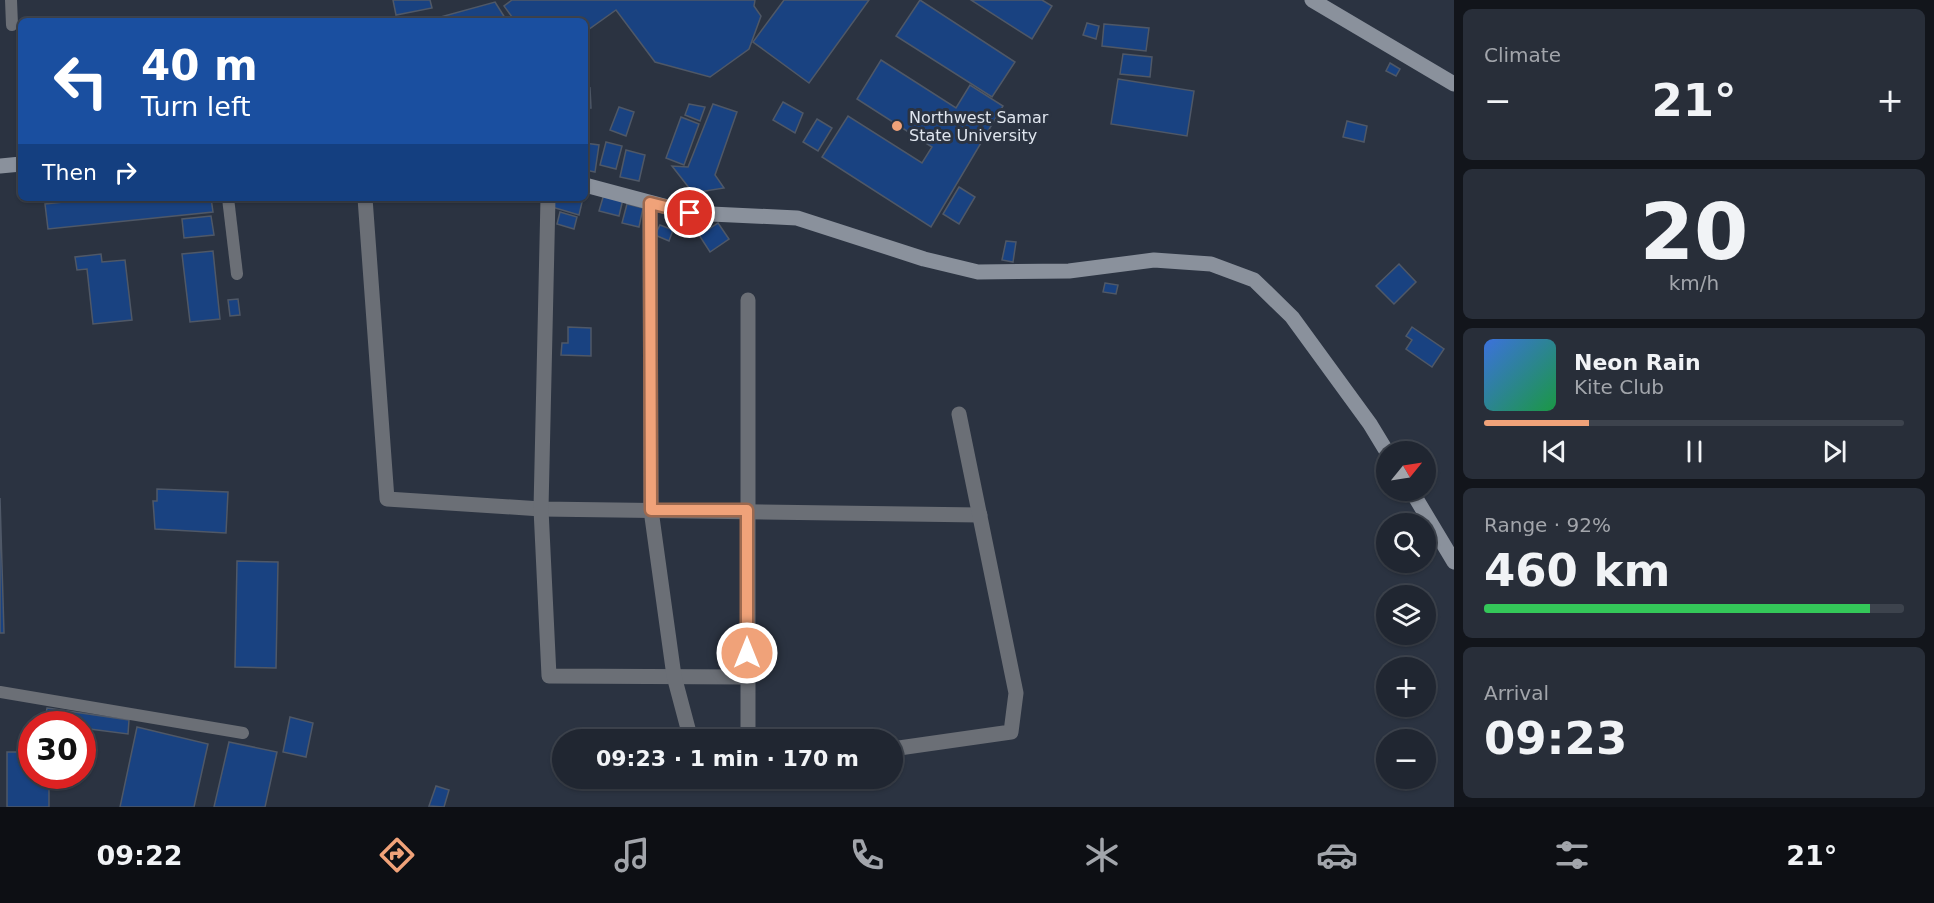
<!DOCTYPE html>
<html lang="en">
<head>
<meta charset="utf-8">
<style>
	body { margin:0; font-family:"DejaVu Sans",sans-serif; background:#282e39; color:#f1f3f6; height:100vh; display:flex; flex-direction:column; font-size:22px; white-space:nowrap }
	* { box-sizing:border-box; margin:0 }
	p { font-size:20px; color:#a2a5ab }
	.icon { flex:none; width:33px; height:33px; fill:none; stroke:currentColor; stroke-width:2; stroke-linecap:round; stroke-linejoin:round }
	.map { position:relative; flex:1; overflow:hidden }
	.side { display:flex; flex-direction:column; gap:9px; padding:9px; background:#12151b; width:480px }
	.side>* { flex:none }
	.top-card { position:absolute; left:18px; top:18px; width:570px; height:183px; border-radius:9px; box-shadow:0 2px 4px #0004,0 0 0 2px #3d434d; background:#1a4fa0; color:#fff; overflow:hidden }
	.needle { width:39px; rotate:60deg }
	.buttons { position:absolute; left:1376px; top:441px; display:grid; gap:12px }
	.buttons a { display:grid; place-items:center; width:60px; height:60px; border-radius:50%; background:#202631; box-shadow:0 2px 4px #0004,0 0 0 2px #3d434d; font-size:30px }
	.speed { position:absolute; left:18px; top:711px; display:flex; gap:12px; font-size:30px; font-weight:700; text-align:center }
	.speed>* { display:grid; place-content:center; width:78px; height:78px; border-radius:50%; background:#202631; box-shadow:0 2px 4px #0004,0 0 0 2px #3d434d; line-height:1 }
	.speed .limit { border:9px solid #d22; background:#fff; color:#111 }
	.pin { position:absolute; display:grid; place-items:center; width:51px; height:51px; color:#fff; margin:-26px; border:3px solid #fff; border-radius:50%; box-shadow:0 2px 6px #0007 }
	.me { position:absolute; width:66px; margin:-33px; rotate:0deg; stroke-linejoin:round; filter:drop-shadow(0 0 4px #0008) }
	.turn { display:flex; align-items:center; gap:21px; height:126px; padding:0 24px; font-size:27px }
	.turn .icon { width:78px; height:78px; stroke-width:2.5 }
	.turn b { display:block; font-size:42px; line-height:51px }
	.then { display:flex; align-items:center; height:57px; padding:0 24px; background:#0003; gap:12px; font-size:22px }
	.big { font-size:45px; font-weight:600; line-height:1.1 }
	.side .widget { flex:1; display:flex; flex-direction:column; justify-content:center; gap:9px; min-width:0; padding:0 21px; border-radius:9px; background:#282e39 }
	.side .dial { align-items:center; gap:0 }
	.dial b { font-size:78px; line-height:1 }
	.song { display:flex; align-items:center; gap:18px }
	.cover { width:72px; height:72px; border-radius:9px; background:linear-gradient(135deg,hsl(220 70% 55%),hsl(140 70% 35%)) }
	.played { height:6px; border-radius:3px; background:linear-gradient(90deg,#f0a279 25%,#3d434d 25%) }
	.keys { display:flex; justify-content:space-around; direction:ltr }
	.heat { display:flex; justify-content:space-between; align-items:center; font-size:33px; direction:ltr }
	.charge { height:9px; border-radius:4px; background:linear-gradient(90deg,#34c759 92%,#3d434d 0) }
	.trip { position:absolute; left:552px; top:729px; width:351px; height:60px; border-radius:30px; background:#202631; box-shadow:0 2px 4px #0004,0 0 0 2px #3d434d; font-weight:600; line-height:60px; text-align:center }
	.dock { display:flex; height:96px; justify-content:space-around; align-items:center; background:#0d0f14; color:#a2a5ab }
	.dock .icon { width:42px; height:42px }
	.dock .current { color:#f0a279 }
	.dock b { font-size:27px; color:#f1f3f6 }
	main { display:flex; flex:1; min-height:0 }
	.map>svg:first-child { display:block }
	.building { fill:#194281; stroke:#4f5867; stroke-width:1.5 }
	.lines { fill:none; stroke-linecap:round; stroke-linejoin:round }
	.lane { stroke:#6b6f76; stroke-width:12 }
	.street { stroke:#6b6f76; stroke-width:15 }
	.secondary { stroke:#8a919c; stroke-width:15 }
	.route-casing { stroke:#9c694f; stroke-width:15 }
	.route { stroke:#f0a279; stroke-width:10 }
	.poi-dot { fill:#f0a279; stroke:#2b3341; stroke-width:2 }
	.labels { text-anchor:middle; stroke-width:6; stroke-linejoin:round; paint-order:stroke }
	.poi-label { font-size:16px; fill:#dfe5ee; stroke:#2b3341; text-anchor:start }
</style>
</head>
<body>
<main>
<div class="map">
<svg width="1454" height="807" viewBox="0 0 1454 807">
	<rect width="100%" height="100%" fill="#2b3341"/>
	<!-- building -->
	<g class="building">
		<polygon points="393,0 430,0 432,8 396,15"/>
		<polygon points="512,0 755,0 754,6 761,16 749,49 710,77 655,62 616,10 585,32 585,21 515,21 504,6"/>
		<polygon points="784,0 869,0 809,83 753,42"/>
		<polygon points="920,0 1015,62 992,97 896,36"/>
		<polygon points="971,0 1042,0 1052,6 1032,39"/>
		<polygon points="495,2 507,21 426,21"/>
		<polygon points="1087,23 1099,26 1096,39 1083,35"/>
		<polygon points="1104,24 1149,28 1146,51 1102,46"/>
		<polygon points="1123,54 1152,57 1150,77 1120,74"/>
		<polygon points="881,60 956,108 970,85 1003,106 931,227 822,157 848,116 922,163 932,147 857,99"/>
		<polygon points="1390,63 1400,69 1396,76 1386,71"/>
		<polygon points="1118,79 1194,91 1187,136 1111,124"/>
		<polygon points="590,88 591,108 585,108 585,89"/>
		<polygon points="783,102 803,113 795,133 773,120"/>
		<polygon points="689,104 705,107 700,121 685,115"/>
		<polygon points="713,104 737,112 715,175 724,188 693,193 672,166 688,167"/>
		<polygon points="619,107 634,112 626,136 610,130"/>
		<polygon points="681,117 699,124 684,165 666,158"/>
		<polygon points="817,119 832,128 818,151 803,142"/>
		<polygon points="1347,121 1367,126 1364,142 1343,137"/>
		<polygon points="606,142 622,146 616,169 600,165"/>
		<polygon points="585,143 599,145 595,172 585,170"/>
		<polygon points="626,150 645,155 639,181 620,177"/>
		<polygon points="959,187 975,197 959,224 943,214"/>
		<polygon points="604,194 623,199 619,216 599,211"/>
		<polygon points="71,198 71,201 90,198 211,198 213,212 48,229 45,204 63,202 63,199"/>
		<polygon points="555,198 583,198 579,215 552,207"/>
		<polygon points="627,204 643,208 639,227 622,223"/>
		<polygon points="560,212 577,217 574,229 557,224"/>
		<polygon points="211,216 214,235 184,238 182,219"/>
		<polygon points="718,223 729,239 710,252 699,235"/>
		<polygon points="660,225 673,230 669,241 655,235"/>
		<polygon points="1006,241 1016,242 1013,262 1002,260"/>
		<polygon points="213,251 220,319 190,322 182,254"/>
		<polygon points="101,254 102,262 125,260 132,320 93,324 87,269 77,270 75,257"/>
		<polygon points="1399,264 1416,282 1394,304 1376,286"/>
		<polygon points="1105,283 1118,285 1116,294 1103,292"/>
		<polygon points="238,299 240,315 230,316 228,300"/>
		<polygon points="568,327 591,328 591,356 561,355 562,343 568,343"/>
		<polygon points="1412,327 1444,349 1432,367 1406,349 1412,340 1406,336"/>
		<polygon points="157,489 228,492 226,533 155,529 153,501 157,501"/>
		<polygon points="0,498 4,633 0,633"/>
		<polygon points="237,561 278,562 276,668 235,667"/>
		<polygon points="47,708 129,720 128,734 82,728 82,724 45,722"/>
		<polygon points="290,717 313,723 306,757 283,752"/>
		<polygon points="137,727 208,744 194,807 120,807"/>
		<polygon points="229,742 277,752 265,807 214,807"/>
		<polygon points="7,752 32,752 32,776 49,776 49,807 7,807"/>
		<polygon points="436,786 449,790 444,807 429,806"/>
	</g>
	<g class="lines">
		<!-- lane -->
		<g class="lane">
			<polyline points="11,0 12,25"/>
			<polyline points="228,198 237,274"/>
			<polyline points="0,692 243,733"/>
		</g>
		<!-- street -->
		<g class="street">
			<polyline points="365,198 387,499 541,509 980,515"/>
			<polyline points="548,198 541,509 549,676 747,677"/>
			<polyline points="650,203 651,510 674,676 691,740"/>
			<polyline points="748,740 748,300"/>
			<polyline points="892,749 1011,732 1016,693 959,414"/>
		</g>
		<!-- secondary -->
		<g class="secondary">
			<polyline points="1312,0 1454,84"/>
			<polyline points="0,166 21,164"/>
			<polyline points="585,185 690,213 797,218 924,259 978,272 1069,271 1154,260 1211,264 1254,280 1292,317 1370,424 1387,452"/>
			<polyline points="1411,490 1454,562"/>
		</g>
	</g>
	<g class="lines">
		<!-- route casing -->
		<g class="route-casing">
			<polyline id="route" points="690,213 650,203 651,510 747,510 747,653"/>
		</g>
		<!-- route -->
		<use href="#route" class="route"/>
	</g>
	<!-- markers -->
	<circle class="poi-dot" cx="897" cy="126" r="6"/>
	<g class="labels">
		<!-- poi labels -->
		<g class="poi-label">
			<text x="909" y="123">Northwest Samar<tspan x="909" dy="18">State University</tspan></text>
		</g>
	</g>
</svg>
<div class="buttons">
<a><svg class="needle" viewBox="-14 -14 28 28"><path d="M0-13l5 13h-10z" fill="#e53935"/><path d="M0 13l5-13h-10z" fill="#a2a5ab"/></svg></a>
<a><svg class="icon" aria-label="search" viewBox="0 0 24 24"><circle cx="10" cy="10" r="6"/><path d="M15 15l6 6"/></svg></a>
<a><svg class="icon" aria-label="layers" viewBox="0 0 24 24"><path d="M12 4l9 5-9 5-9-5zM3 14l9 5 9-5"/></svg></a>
<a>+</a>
<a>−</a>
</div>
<div class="speed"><div class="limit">30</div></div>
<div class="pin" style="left:690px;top:213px;background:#d93025"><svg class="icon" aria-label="arrive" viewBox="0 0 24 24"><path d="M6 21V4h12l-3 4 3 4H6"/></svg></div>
<svg class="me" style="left:747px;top:653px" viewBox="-20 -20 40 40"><circle r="17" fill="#f0a279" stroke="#fff" stroke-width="3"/><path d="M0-11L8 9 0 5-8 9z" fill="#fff"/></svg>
<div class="trip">09:23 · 1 min · 170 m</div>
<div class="top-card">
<div class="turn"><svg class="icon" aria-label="left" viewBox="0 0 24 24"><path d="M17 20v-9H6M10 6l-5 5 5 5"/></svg><div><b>40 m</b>Turn left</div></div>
<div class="then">Then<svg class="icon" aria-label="right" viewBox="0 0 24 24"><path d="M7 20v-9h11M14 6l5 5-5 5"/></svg></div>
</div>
</div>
<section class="side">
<div class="widget"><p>Climate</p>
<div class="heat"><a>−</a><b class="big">21°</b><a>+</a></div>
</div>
<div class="widget dial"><b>20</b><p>km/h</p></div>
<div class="widget">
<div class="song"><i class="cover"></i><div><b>Neon Rain</b><p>Kite Club</p></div></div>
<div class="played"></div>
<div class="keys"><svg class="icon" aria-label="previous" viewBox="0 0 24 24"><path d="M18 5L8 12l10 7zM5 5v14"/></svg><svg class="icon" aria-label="pause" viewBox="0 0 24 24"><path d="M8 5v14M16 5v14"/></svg><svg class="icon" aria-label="next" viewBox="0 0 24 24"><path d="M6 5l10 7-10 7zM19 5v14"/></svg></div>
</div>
<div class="widget"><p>Range · 92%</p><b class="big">460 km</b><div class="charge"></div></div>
<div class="widget"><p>Arrival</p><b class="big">09:23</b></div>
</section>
</main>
<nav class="dock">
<b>09:22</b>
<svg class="icon current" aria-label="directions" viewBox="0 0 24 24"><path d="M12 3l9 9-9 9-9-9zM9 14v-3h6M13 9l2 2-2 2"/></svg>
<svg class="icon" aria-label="music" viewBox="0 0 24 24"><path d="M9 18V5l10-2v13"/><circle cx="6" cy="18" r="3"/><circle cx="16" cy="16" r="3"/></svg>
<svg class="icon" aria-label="phone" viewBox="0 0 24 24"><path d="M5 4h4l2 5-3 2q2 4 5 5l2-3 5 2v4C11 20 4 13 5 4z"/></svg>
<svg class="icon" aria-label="climate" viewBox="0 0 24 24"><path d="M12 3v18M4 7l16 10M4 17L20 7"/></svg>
<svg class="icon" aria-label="car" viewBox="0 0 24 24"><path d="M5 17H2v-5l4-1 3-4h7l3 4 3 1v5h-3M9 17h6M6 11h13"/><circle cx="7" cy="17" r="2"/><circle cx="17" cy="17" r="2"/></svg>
<svg class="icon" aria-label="filters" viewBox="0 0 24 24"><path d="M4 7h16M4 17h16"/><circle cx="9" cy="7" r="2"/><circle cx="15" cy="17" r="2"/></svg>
<b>21°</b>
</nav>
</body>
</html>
